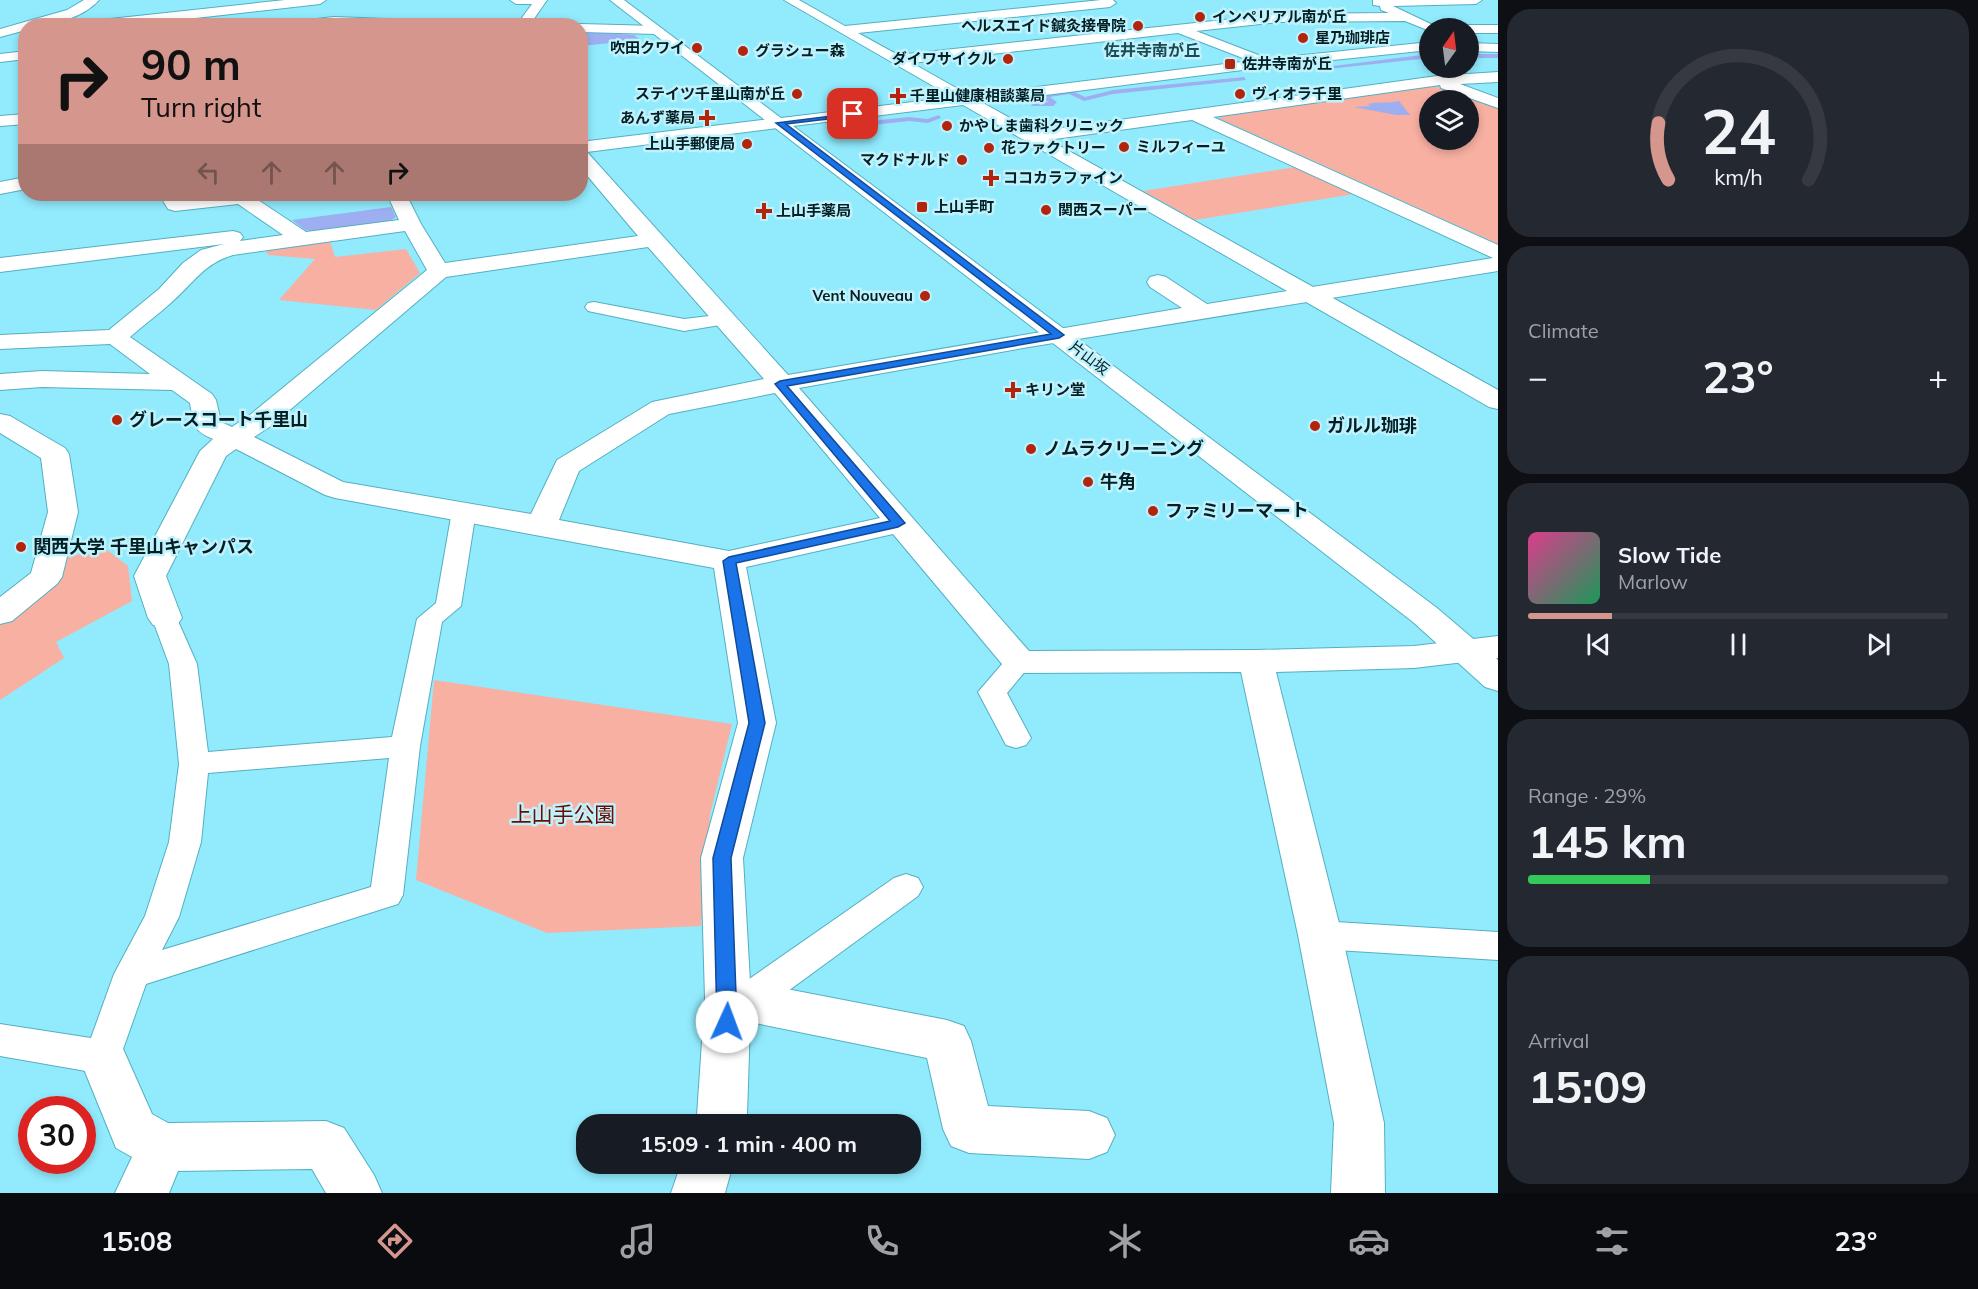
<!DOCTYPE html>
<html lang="en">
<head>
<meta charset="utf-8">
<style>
	body { margin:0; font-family:Mulish,"Noto Sans JP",sans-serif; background:#242831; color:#f1f3f6; height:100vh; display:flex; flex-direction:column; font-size:22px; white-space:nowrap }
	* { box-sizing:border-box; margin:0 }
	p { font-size:20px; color:#9ea1a6 }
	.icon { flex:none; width:33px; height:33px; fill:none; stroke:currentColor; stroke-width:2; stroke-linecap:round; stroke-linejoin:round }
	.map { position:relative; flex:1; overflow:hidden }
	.details { display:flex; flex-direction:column; gap:9px; padding:9px; background:#0d0f14; width:480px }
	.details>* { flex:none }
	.banner { position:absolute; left:18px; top:18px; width:570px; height:183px; border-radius:24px; box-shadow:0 3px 9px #0003; background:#d5968d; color:#111; overflow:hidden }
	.needle { width:39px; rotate:14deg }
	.buttons { position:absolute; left:1419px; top:18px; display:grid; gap:12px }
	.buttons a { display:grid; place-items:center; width:60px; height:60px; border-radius:50%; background:#171b24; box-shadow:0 3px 9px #0003; font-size:30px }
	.speed { position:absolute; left:18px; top:1096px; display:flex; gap:12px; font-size:30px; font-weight:700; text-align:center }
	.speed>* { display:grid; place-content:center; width:78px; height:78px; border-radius:50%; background:#171b24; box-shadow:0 3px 9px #0003; line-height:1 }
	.speed .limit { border:9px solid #d22; background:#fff; color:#111 }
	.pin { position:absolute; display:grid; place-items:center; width:51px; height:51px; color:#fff; margin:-26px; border-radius:12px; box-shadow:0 3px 9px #0006 }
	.me { position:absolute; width:66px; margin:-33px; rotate:2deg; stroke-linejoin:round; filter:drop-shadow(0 0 4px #0008) }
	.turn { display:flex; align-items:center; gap:21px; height:126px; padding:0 24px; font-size:27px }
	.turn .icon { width:78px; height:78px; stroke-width:2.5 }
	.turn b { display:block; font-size:42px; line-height:51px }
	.lanes { display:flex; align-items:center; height:57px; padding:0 24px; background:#0003; justify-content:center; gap:30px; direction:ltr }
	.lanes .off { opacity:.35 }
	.big { font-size:45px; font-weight:700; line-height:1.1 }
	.details .card { flex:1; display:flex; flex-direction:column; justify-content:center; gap:9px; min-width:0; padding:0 21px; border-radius:24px; background:#242831 }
	.details .dial { align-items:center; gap:0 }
	.dial svg { height:156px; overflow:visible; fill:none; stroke:#363941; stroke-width:7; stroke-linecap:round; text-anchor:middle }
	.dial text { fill:#f1f3f6; stroke:none }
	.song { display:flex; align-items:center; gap:18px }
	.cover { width:72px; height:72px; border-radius:9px; background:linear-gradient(135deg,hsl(330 70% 55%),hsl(150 70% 35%)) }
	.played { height:6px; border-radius:3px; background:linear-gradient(90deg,#d5968d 20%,#363941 20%) }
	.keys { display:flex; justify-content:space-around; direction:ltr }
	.heat { display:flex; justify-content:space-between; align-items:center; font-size:33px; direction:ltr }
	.charge { height:9px; border-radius:4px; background:linear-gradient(90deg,#34c759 29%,#363941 0) }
	.trip { position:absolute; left:576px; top:1114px; width:345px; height:60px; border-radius:24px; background:#171b24; box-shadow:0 3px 9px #0003; font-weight:700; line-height:60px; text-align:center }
	.menu { display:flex; height:96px; justify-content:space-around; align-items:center; background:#090b0e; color:#9ea1a6 }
	.menu .icon { width:42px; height:42px }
	.menu .selected { color:#d5968d }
	.menu b { font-size:27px; color:#f1f3f6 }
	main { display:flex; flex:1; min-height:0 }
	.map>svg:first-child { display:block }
	.green { fill:#f8b0a2; fill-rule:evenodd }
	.water { fill:#9daff1 }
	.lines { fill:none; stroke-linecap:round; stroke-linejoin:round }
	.stream { fill:#9daff1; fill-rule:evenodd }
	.lane-casing { stroke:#54afc1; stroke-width:2 }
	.street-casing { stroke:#54afc1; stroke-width:2 }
	.secondary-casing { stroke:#54afc1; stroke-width:2 }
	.lane { fill:#fff; fill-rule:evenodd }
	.street { fill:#fff; fill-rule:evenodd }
	.secondary { fill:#fff; fill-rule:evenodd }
	.route { fill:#1a73e8; stroke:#114b97; stroke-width:1.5 }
	.poi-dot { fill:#b2250c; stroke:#bff2fd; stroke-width:2 }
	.labels { text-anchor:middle; stroke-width:5; stroke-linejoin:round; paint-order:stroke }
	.far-poi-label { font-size:15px; font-weight:bold; fill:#021f24; stroke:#bff2fd; text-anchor:start }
	.far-street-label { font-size:15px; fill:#021f24; stroke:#bff2fd }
	.far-neighbourhood-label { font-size:16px; font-weight:bold; fill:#1a4b54; stroke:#bff2fd }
	.poi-label { font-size:18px; font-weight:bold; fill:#021f24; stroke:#bff2fd; text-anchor:start }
	.near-park-label { font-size:21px; fill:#6a0e01; stroke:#bff2fd }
</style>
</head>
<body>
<main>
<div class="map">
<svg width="1498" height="1193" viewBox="0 0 1498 1193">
	<rect width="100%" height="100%" fill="#91ebfd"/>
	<!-- green -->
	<g class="green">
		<path d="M 1430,86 L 1444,88 L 1498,107 L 1498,244 L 1220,119 L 1221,114 ZM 1430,100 L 1468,100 L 1468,140 L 1430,140 Z"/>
		<polygon points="1296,167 1354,194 1195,220 1143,191"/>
		<polygon points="330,241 335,257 406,249 420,273 376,310 279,300 315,259 268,255 266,250"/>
		<polygon points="103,547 128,566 132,601 56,642 64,658 0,700 0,625 58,577 63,559"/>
		<polygon points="434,680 732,724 710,815 701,926 547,933 416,880"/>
	</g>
	<!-- water -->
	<g class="water">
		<polygon points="581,32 634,35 641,40 581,46"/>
		<path d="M 1399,101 L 1410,115 L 1396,115 L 1354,107 L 1370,106 L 1368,104 C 1376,101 1389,104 1399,101 Z"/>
		<polygon points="391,207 396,217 388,222 321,232 305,230 292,220"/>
	</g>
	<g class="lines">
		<!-- stream -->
		<g class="stream">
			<polygon points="1430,54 1430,58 1328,69 1325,67"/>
			<rect x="1468" y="54" width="30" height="4"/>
			<path d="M 1244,77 L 1246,80 L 1113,94 L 1084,101 L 1069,94 L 1050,97 L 1057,102 L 1053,106 L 1031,106 L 1033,103 L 1049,102 C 1040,97 1031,102 1025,98 L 1070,90 L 1085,97 L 1113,90 Z"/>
			<polygon points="939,115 941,118 928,123 909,121 863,126 865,129 861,131 856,126 860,122 909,117 927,119"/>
		</g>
		<!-- lane casing -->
		<g class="lane-casing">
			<g id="lane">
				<polygon points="594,302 684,319 726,314 732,315 735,319 732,323 684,331 588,311 585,307 588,303"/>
				<path d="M 464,504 L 472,506 L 476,511 L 461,606 L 442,622 L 420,746 L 403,895 L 398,904 L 146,984 L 116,1069 L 103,1074 L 0,1056 L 0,1024 L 91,1038 L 114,974 L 145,916 L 169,842 L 179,764 L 169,664 L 152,618 L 156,612 L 165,610 L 174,612 L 197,664 L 208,752 L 392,737 L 417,619 L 436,603 L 452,511 L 456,506 ZM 389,758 L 371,887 L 162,950 L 179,917 L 201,842 L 208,773 Z"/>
				<polygon points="1019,653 1029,656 1033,662 1007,693 1031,738 1026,745 1016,748 1006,745 978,692 1009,656"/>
				<polygon points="906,874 918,878 923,887 918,896 758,1013 745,1017 732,1013 727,1002 732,991 894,878"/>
				<polygon points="1320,921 1498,932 1498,960 1320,949 1308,945 1303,935 1308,925"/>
			</g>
		</g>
		<!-- street casing -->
		<g class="street-casing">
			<g id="street">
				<path d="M 84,0 L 99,0 C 82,19 50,26 26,26 L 26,30 L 0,37 L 0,29 L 67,10 Z"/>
				<polygon points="285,0 326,0 320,4 124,26 76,26 82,22"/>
				<polygon points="510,0 547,0 529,26 516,26 532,4 516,4"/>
				<polygon points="784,0 799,0 845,26 1101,0 1113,0 1116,3 1110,7 858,33 898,55 1280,14 1389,13 1381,10 1380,6 1373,5 1373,0 1482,0 1476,4 1393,6 1439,28 1430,28 1430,31 1405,21 1280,22 1196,31 1271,60 1273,63 1271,66 1266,67 1178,33 912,63 972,97 974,100 966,105"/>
				<polygon points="334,17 468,22 474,26 283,26 289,22"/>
				<polygon points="580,24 657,26 664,30 657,34 580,32 580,26 575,26"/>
				<polygon points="1468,25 1498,25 1498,33 1468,33 1468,28 1461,28"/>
				<polygon points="26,51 26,59 0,62 0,54"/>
				<path d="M 1498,72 L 1498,82 L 1460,84 L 1498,98 L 1498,108 L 1441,88 L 1440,85 L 1213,117 L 1498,245 L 1498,271 L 1029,347 L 799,388 L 1029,651 L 1256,650 L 1414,646 L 1498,636 L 1498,658 L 1414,668 L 1276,672 L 1342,935 L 1384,1123 L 1385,1193 L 1331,1193 L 1334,1123 L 1298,935 L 1241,672 L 1019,673 L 1007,670 L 893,534 L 746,567 L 776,723 L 743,858 L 750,982 L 947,1020 L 964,1026 L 971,1041 L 988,1106 L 1089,1111 L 1107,1118 L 1115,1135 L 1107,1152 L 1089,1159 L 969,1153 L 951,1146 L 943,1129 L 927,1058 L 750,1022 L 747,1115 L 744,1125 L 694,1125 L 697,1115 L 705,998 L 701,858 L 738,723 L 714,568 L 335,498 L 325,495 L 236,449 L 226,456 L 166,576 L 182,618 L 177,625 L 165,628 L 153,625 L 148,618 L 134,576 L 200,451 L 213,439 C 192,430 194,425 190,403 L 172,390 L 42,387 L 0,390 L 0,374 L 42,371 L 150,374 L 110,344 L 0,349 L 0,335 L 109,330 L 159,289 L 183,263 L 201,250 L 224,244 L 0,272 L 0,258 L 233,231 L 240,233 L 243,237 L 240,241 L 283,235 L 238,204 L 175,211 L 168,209 L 159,194 L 177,194 L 181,199 L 249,194 L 306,232 L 399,220 L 387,194 L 406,194 L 421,224 L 445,263 L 638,236 L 580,167 L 580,142 L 779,118 L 785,119 L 787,123 L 785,127 L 587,152 L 788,375 L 1182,308 L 1150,287 L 1147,282 L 1150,277 L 1158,275 L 1166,277 L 1207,304 L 1493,258 L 1192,120 L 1033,142 L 1027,141 L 1024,137 L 1027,133 L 1033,132 L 1437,76 ZM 405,231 L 427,270 L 251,414 L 232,427 L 221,422 L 216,400 L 212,394 L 130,337 C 145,324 160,313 174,300 C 194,282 205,263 233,255 ZM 648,247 L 764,379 L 652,402 L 557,460 L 531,514 L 343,482 L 254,437 L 271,426 L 446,277 ZM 775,393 L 880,518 L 729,551 L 559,520 L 579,471 L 669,414 Z"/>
				<polygon points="26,114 26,124 0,126 0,116"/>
				<polygon points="26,177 26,189 0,194 0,182"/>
				<polygon points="0,414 10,416 65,448 69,454 78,512 62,577 57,584 12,621 0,624 0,597 31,573 48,512 41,458 0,433"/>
				<polygon points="103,1035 120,1042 152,1114 168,1123 326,1121 344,1128 374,1175 382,1193 326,1193 312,1169 178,1171 169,1193 115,1193 132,1157 116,1148 79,1057 86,1042"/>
				<polygon points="681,1164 733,1164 725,1193 671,1193"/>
			</g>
		</g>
		<!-- secondary casing -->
		<g class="secondary-casing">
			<g id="secondary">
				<polygon points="610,0 624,0 781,118 1266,59 1430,42 1430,50 1266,67 983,103 1498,390 1498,409 1489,407 963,105 793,126 1437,608 1498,660 1498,691 1485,687 1413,622"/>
				<polygon points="1468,43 1498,44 1498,52 1468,51"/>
			</g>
		</g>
		<!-- lane -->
		<use href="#lane" class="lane"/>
		<!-- street -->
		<use href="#street" class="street"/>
		<!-- secondary -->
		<use href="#secondary" class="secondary"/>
	</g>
	<!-- route -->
	<polygon class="route" points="856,113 853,116 786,124 1064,335 1059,338 787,386 905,523 898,527 736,563 765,723 731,858 737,1022 734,1028 727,1030 720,1028 717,1022 713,858 749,723 723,561 729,557 890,521 775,384 780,381 1051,334 776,123"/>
	<!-- markers -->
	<g class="poi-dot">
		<circle cx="1200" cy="17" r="6"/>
		<circle cx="1138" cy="26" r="6"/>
		<circle cx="1303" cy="38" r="6"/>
		<circle cx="697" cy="48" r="6"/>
		<circle cx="743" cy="51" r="6"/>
		<circle cx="1008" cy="59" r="6"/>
		<rect x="1224" y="58" width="12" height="12" rx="3"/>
		<circle cx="797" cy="94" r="6"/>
		<circle cx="1240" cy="94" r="6"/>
		<path d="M895 87h6v6h6v6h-6v6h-6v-6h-6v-6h6z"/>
		<path d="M704 109h6v6h6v6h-6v6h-6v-6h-6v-6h6z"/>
		<circle cx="947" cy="126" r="6"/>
		<circle cx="747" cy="144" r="6"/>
		<circle cx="1124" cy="147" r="6"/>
		<circle cx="989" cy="148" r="6"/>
		<circle cx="962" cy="160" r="6"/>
		<path d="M988 169h6v6h6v6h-6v6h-6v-6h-6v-6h6z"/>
		<rect x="916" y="201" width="12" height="12" rx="3"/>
		<circle cx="1046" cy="210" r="6"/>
		<path d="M761 202h6v6h6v6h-6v6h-6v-6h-6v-6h6z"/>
		<circle cx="925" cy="296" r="6"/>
		<path d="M1010 381h6v6h6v6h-6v6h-6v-6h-6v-6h6z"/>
		<circle cx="117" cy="420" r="6"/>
		<circle cx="1315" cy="426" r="6"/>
		<circle cx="1031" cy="449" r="6"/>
		<circle cx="1088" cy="482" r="6"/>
		<circle cx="1153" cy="511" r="6"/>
		<circle cx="21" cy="547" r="6"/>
	</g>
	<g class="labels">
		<!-- far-poi labels -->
		<g class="far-poi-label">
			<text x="1212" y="22">インペリアル南が丘</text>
			<text x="1126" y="31" text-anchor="end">ヘルスエイド鍼灸接骨院</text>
			<text x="1315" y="43">星乃珈琲店</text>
			<text x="685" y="53" text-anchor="end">吹田クワイ</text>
			<text x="755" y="56">グラシュー森</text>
			<text x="996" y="64" text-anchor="end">ダイワサイクル</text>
			<text x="1242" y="69">佐井寺南が丘</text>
			<text x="785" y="99" text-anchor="end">ステイツ千里山南が丘</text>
			<text x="1252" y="99">ヴィオラ千里</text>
			<text x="910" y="101">千里山健康相談薬局</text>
			<text x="695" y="123" text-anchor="end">あんず薬局</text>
			<text x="959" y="131">かやしま歯科クリニック</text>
			<text x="735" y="149" text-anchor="end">上山手郵便局</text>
			<text x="1136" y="152">ミルフィーユ</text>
			<text x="1001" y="153">花ファクトリー</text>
			<text x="950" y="165" text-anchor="end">マクドナルド</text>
			<text x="1003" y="183">ココカラファイン</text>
			<text x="934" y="212">上山手町</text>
			<text x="1058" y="215">関西スーパー</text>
			<text x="776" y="216">上山手薬局</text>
			<text x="913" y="301" text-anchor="end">Vent Nouveau</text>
			<text x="1025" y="395">キリン堂</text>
		</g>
		<!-- far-street labels -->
		<g class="far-street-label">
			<text transform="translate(1089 358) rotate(37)" y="5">片山坂</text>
		</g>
		<!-- far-neighbourhood labels -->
		<g class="far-neighbourhood-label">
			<text x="1152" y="56">佐井寺南が丘</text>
		</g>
		<!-- poi labels -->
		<g class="poi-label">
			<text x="129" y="426">グレースコート千里山</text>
			<text x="1327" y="432">ガルル珈琲</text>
			<text x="1043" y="455">ノムラクリーニング</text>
			<text x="1100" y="488">牛角</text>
			<text x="1165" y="517">ファミリーマート</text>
			<text x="33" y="553">関西大学 千里山キャンパス</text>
		</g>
		<!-- near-park labels -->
		<g class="near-park-label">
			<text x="563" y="822">上山手公園</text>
		</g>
	</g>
</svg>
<div class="buttons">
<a><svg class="needle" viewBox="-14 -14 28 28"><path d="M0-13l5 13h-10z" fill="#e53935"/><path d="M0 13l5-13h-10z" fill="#9ea1a6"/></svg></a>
<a><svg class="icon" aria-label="layers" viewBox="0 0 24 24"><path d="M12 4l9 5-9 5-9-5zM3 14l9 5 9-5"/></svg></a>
</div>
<div class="speed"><div class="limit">30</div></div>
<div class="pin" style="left:853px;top:114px;background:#d93025"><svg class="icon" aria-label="arrive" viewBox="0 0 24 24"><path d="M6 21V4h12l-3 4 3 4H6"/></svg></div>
<svg class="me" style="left:727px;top:1022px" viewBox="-20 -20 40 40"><circle r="19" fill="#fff"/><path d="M0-13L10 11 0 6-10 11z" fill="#1a73e8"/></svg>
<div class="trip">15:09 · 1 min · 400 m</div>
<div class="banner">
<div class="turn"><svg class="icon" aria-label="right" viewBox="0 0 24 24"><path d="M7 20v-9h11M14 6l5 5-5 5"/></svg><div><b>90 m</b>Turn right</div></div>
<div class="lanes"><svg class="icon off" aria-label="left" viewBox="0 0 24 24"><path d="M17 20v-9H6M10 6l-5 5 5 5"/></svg><svg class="icon off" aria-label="ahead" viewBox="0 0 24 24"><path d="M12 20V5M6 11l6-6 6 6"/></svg><svg class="icon off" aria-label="ahead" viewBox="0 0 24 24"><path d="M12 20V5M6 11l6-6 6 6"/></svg><svg class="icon" aria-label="right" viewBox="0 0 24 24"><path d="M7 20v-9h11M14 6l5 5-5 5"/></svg></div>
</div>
</div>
<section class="details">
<div class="card dial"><svg viewBox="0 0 100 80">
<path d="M14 69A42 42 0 1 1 86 69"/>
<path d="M14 69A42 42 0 0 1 9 40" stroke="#d5968d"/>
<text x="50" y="56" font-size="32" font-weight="700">24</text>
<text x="50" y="72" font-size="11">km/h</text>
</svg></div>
<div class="card"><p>Climate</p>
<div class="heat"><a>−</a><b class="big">23°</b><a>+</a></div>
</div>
<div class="card">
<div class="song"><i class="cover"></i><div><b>Slow Tide</b><p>Marlow</p></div></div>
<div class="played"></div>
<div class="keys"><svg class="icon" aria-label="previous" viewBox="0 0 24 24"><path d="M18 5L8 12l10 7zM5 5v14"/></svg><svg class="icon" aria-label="pause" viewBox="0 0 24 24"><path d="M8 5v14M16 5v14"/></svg><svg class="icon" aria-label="next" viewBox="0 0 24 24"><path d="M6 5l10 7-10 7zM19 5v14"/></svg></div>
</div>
<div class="card"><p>Range · 29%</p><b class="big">145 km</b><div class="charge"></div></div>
<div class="card"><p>Arrival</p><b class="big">15:09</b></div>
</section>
</main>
<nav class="menu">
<b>15:08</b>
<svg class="icon selected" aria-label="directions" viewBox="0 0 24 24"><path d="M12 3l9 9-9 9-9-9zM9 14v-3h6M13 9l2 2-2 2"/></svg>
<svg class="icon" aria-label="music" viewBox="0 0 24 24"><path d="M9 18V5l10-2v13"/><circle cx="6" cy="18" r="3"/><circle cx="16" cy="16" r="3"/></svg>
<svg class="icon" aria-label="phone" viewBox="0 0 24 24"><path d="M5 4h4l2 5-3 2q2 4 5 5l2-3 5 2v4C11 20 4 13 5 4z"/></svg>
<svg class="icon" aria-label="climate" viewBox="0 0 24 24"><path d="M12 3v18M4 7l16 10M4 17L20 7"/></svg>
<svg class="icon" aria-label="car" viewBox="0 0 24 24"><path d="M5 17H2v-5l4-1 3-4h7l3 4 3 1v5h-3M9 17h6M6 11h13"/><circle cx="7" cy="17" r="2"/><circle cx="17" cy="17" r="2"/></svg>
<svg class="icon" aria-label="filters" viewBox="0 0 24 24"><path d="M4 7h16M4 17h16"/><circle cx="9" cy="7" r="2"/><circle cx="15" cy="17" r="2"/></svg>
<b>23°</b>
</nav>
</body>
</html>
